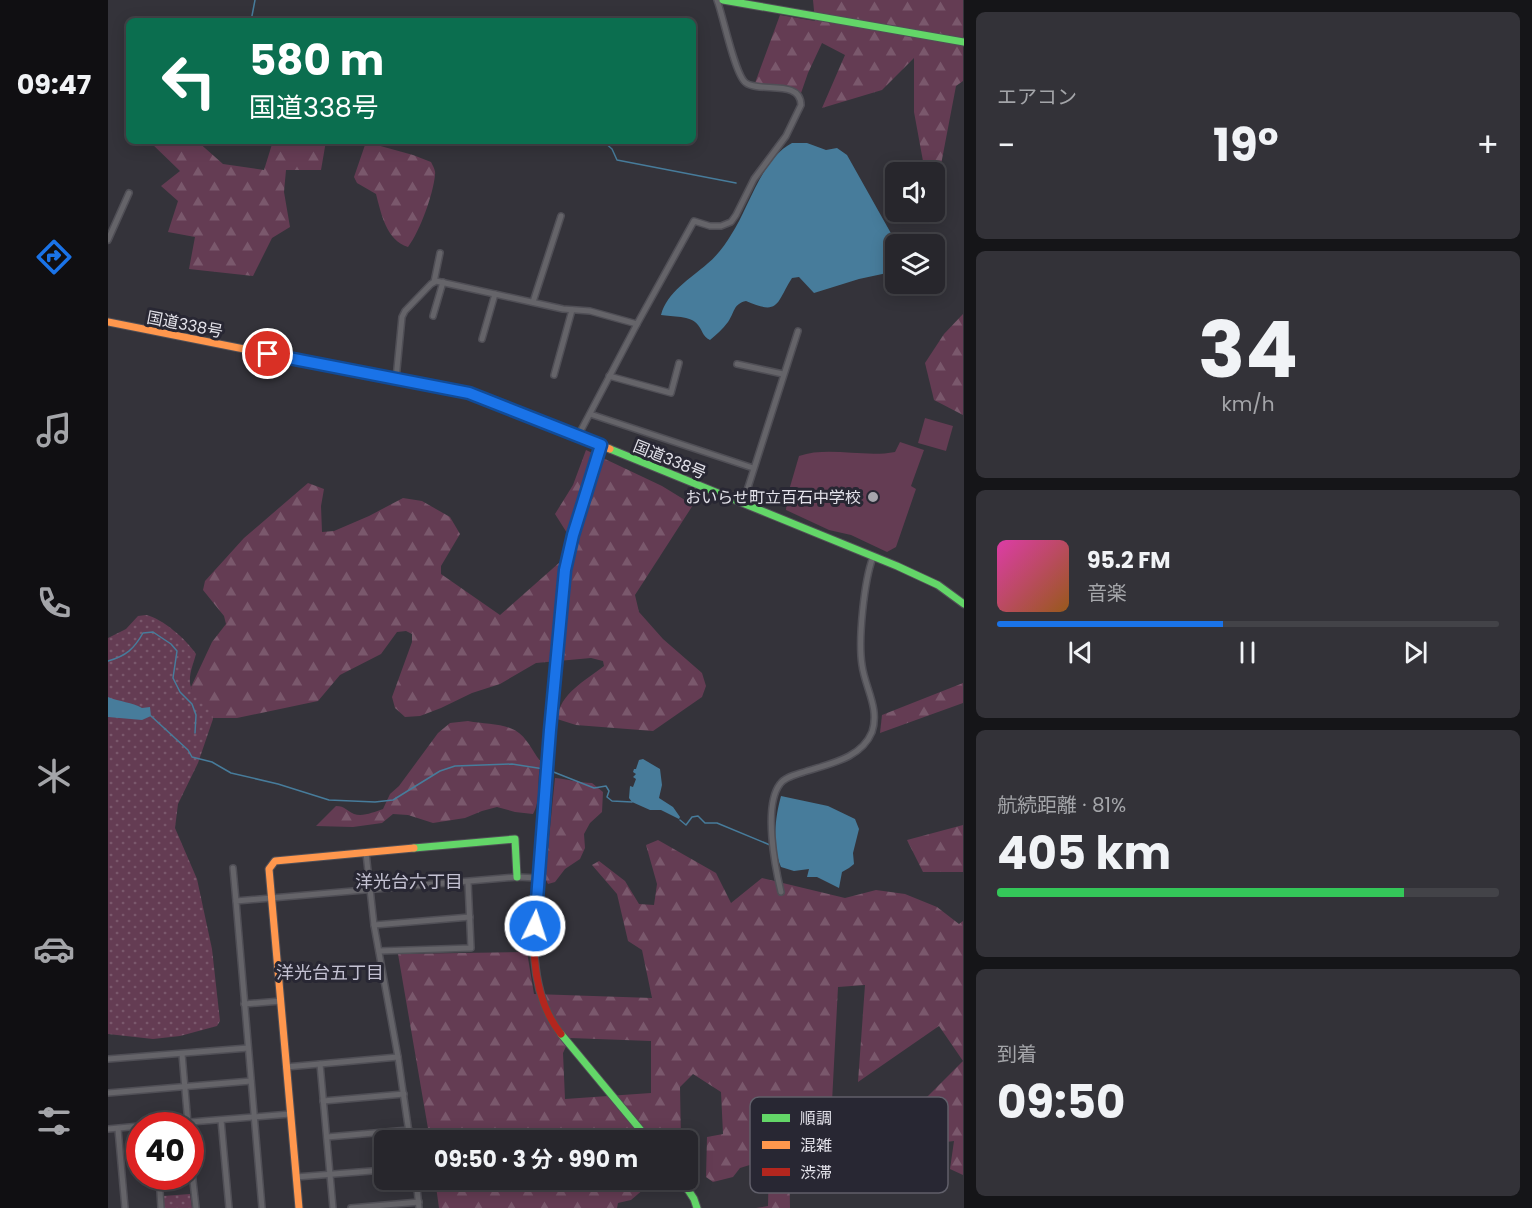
<!DOCTYPE html>
<html lang="ja">
<head>
<meta charset="utf-8">
<style>
	body { margin:0; font-family:Poppins,"Noto Sans JP",sans-serif; background:#333238; color:#f1f3f6; height:100vh; display:flex; flex-direction:column; font-size:22px; white-space:nowrap }
	* { box-sizing:border-box; margin:0 }
	p { font-size:20px; color:#a4a5a9 }
	.icon { flex:none; width:33px; height:33px; fill:none; stroke:currentColor; stroke-width:2; stroke-linecap:round; stroke-linejoin:round }
	.map { position:relative; flex:1; overflow:hidden }
	.drawer { display:flex; flex-direction:column; gap:12px; padding:12px; background:#151518; width:568px }
	.drawer>* { flex:none }
	.guide { position:absolute; left:18px; top:18px; width:570px; height:126px; border-radius:9px; box-shadow:0 3px 15px #0003,0 0 0 2px #434348; background:#0b6e4f; color:#fff; overflow:hidden }
	.fabs { position:absolute; left:777px; top:162px; display:grid; gap:12px }
	.fabs a { display:grid; place-items:center; width:60px; height:60px; border-radius:9px; background:#27262c; box-shadow:0 3px 15px #0003,0 0 0 2px #434348; font-size:30px }
	.speed { position:absolute; left:18px; top:1112px; display:flex; gap:12px; font-size:30px; font-weight:700; text-align:center }
	.speed>* { display:grid; place-content:center; width:78px; height:78px; border-radius:50%; background:#27262c; box-shadow:0 3px 15px #0003,0 0 0 2px #434348; line-height:1 }
	.speed .limit { border:9px solid #d22; background:#fff; color:#111 }
	.pin { position:absolute; display:grid; place-items:center; width:51px; height:51px; color:#fff; margin:-26px; border:3px solid #fff; border-radius:50%; box-shadow:0 2px 6px #0007 }
	.me { position:absolute; width:66px; margin:-33px; rotate:4deg; stroke-linejoin:round; filter:drop-shadow(0 0 4px #0008) }
	.turn { display:flex; align-items:center; gap:21px; height:126px; padding:0 24px; font-size:27px }
	.turn .icon { width:78px; height:78px; stroke-width:2.5 }
	.turn b { display:block; font-size:42px; line-height:51px }
	.big { font-size:45px; font-weight:700; line-height:1.1 }
	.drawer .widget { flex:1; display:flex; flex-direction:column; justify-content:center; gap:9px; min-width:0; padding:0 21px; border-radius:9px; background:#333238 }
	.drawer .dial { align-items:center; gap:0 }
	.dial b { font-size:78px; line-height:1 }
	.song { display:flex; align-items:center; gap:18px }
	.cover { width:72px; height:72px; border-radius:9px; background:linear-gradient(135deg,hsl(320 70% 55%),hsl(30 70% 35%)) }
	.played { height:6px; border-radius:3px; background:linear-gradient(90deg,#1a73e8 45%,#434348 45%) }
	.keys { display:flex; justify-content:space-around; direction:ltr }
	.heat { display:flex; justify-content:space-between; align-items:center; font-size:33px; direction:ltr }
	.charge { height:9px; border-radius:4px; background:linear-gradient(90deg,#34c759 81%,#434348 0) }
	.trip { position:absolute; left:266px; top:1130px; width:324px; height:60px; border-radius:9px; background:#27262c; box-shadow:0 3px 15px #0003,0 0 0 2px #434348; font-weight:700; line-height:60px; text-align:center }
	main { display:flex; flex:1; min-height:0 }
	.dock { display:flex; flex-direction:column; width:108px; justify-content:space-around; align-items:center; background:#100f12; color:#a4a5a9 }
	.dock .icon { width:42px; height:42px }
	.dock .current { color:#1a73e8 }
	.dock b { font-size:27px; color:#f1f3f6 }
	.map>svg:first-child { display:block }
	.grass { fill:#643c53 }
	.forest { fill:url(#forest-firs); fill-rule:evenodd }
	.park { fill:url(#park-dots) }
	.water { fill:#477c9b }
	.lines { fill:none; stroke-linecap:round; stroke-linejoin:round }
	.stream { stroke:#477c9b; stroke-width:1.5 }
	.street-casing { stroke:#504f56; stroke-width:8 }
	.fast-casing { stroke:#504f56; stroke-width:9 }
	.slow-casing { stroke:#504f56; stroke-width:9 }
	.jam-casing { stroke:#504f56; stroke-width:9 }
	.street { stroke:#656469; stroke-width:5 }
	.fast { stroke:#63d668; stroke-width:7 }
	.slow { stroke:#ff974d; stroke-width:7 }
	.jam { stroke:#b3261e; stroke-width:7 }
	.route-casing { stroke:#114b97; stroke-width:15 }
	.route { stroke:#1a73e8; stroke-width:10 }
	.poi-dot { fill:#a6a5ac; stroke:#282733; stroke-width:2 }
	.labels { text-anchor:middle; stroke-width:6; stroke-linejoin:round; paint-order:stroke }
	.street-label { font-size:16px; fill:#e3e2ea; stroke:#282733 }
	.poi-label { font-size:16px; fill:#e3e2ea; stroke:#282733; text-anchor:end }
	.neighbourhood-label { font-size:18px; fill:#c4c2d3; stroke:#282733 }
	.key { fill:#282733; stroke:#605f6a; stroke-width:1.5 }
	.key-label { font-size:16px; fill:#e3e2ea }
</style>
</head>
<body>
<main>
<nav class="dock">
<b>09:47</b>
<svg class="icon current" aria-label="directions" viewBox="0 0 24 24"><path d="M12 3l9 9-9 9-9-9zM9 14v-3h6M13 9l2 2-2 2"/></svg>
<svg class="icon" aria-label="music" viewBox="0 0 24 24"><path d="M9 18V5l10-2v13"/><circle cx="6" cy="18" r="3"/><circle cx="16" cy="16" r="3"/></svg>
<svg class="icon" aria-label="phone" viewBox="0 0 24 24"><path d="M5 4h4l2 5-3 2q2 4 5 5l2-3 5 2v4C11 20 4 13 5 4z"/></svg>
<svg class="icon" aria-label="climate" viewBox="0 0 24 24"><path d="M12 3v18M4 7l16 10M4 17L20 7"/></svg>
<svg class="icon" aria-label="car" viewBox="0 0 24 24"><path d="M5 17H2v-5l4-1 3-4h7l3 4 3 1v5h-3M9 17h6M6 11h13"/><circle cx="7" cy="17" r="2"/><circle cx="17" cy="17" r="2"/></svg>
<svg class="icon" aria-label="filters" viewBox="0 0 24 24"><path d="M4 7h16M4 17h16"/><circle cx="9" cy="7" r="2"/><circle cx="15" cy="17" r="2"/></svg>
</nav>
<div class="map">
<svg width="856" height="1208" viewBox="0 0 856 1208">
	<defs>
		<pattern id="forest-firs" width="22" height="20" patternUnits="userSpaceOnUse" patternTransform="scale(1.5)"><rect width="22" height="20" fill="#643c53"/><path d="M5 1l3.5 6h-7zM16 11l3.5 6h-7z" fill="#7a586c"/></pattern>
		<pattern id="park-dots" width="8" height="8" patternUnits="userSpaceOnUse" patternTransform="scale(1.5)"><rect width="8" height="8" fill="#643c53"/><path d="M2 2h.1M6 6h.1" fill="none" stroke="#7a586c" stroke-width="1.8" stroke-linecap="round"/></pattern>
	</defs>
	<rect width="100%" height="100%" fill="#34333a"/>
	<!-- grass -->
	<g class="grass">
		<polygon points="817,418 845,426 838,451 810,443"/>
		<path d="M 792,442 L 816,450 L 803,486 L 808,489 L 788,547 L 779,552 L 743,535 L 721,530 L 678,510 L 679,497 L 691,456 C 721,446 756,458 787,452 Z"/>
	</g>
	<!-- forest -->
	<g class="forest">
		<polygon points="705,0 855,0 855,81 848,86 827,196 826,172 817,172 806,112 806,58 774,90 714,108 737,55 714,43 700,73 692,96 647,83 672,15 707,21"/>
		<polygon points="41,141 89,141 115,164 156,170 165,141 218,141 213,170 178,170 176,192 182,227 164,238 145,276 81,269 87,237 60,232 70,201 53,186 72,171"/>
		<path d="M 258,142 L 305,155 L 323,162 C 325,166 328,171 327,175 C 325,195 312,231 300,247 C 278,240 273,213 268,194 L 249,183 L 246,177 Z"/>
		<polygon points="855,314 855,415 826,400 817,363 836,334"/>
		<path d="M 478,450 L 554,486 L 585,505 L 527,595 L 531,612 L 555,639 L 594,673 L 598,686 L 594,697 L 545,731 L 468,725 L 449,719 C 452,693 477,681 496,666 L 495,661 L 483,658 L 428,663 L 392,684 L 364,693 L 333,708 L 312,716 L 297,717 L 287,708 L 284,697 L 304,642 L 304,634 L 298,631 L 289,632 L 273,654 L 232,675 L 210,701 L 129,718 L 105,718 L 90,712 L 83,687 L 104,642 L 118,624 L 116,616 L 95,590 L 97,581 L 136,538 L 200,483 L 216,489 L 213,506 L 214,532 L 226,531 L 261,516 L 295,498 L 314,501 L 342,517 L 352,534 L 333,566 L 333,574 L 392,615 L 452,562 L 459,533 L 447,514 L 465,485 Z"/>
		<polygon points="855,683 855,703 772,733 774,715"/>
		<path d="M 360,721 C 380,725 404,722 417,739 C 423,746 427,755 433,762 C 428,779 434,799 425,814 L 407,812 L 389,807 L 374,811 L 357,818 L 325,823 L 300,815 L 285,814 L 274,823 L 245,827 L 208,826 L 228,806 C 237,806 239,811 246,814 C 255,817 266,812 275,809 L 282,794 L 291,786 L 330,733 L 342,723 Z"/>
		<path d="M 447,778 C 460,779 471,783 484,783 L 495,792 L 494,812 L 482,823 L 476,834 L 477,848 L 472,859 L 457,869 L 447,882 L 440,884 L 437,878 Z"/>
		<polygon points="855,825 855,872 815,872 799,840"/>
		<path d="M 550,840 L 608,873 L 623,903 L 654,878 L 737,898 L 768,890 L 797,894 L 829,907 L 851,924 L 855,921 L 855,1061 L 831,1026 L 750,1082 L 757,985 L 730,987 L 722,1140 L 681,1154 L 682,1208 L 648,1208 L 660,1206 L 661,1159 L 632,1168 L 625,1177 L 605,1182 L 598,1177 L 599,1137 L 615,1134 L 613,1092 L 585,1074 L 572,1087 L 573,1140 L 322,1140 L 290,954 L 419,952 L 426,994 L 544,998 L 534,950 L 520,941 L 509,894 L 484,865 L 491,861 L 517,881 L 531,904 L 546,905 L 549,884 L 538,845 ZM 462,1038 L 543,1041 L 543,1093 L 457,1099 L 455,1053 Z"/>
		<polygon points="855,1061 855,1175 842,1169 846,1141 805,1146 798,1173 766,1169 766,1127 820,1096"/>
		<polygon points="327,1179 564,1179 543,1183 523,1200 510,1203 509,1208 331,1208"/>
	</g>
	<!-- park -->
	<g class="park">
		<path d="M 38,615 C 54,618 79,640 88,654 C 86,662 81,673 82,683 C 84,699 103,701 105,719 L 90,763 L 70,804 L 67,828 L 89,879 L 104,949 L 112,1021 L 109,1026 L 72,1036 L 45,1039 L 0,1034 L 0,638 L 18,629 L 30,616 Z"/>
		<polygon points="82,1194 84,1208 56,1208 55,1196"/>
	</g>
	<!-- water -->
	<g class="water">
		<path d="M 684,143 L 699,143 L 718,150 L 729,148 L 739,155 L 789,244 L 787,266 L 779,273 L 751,279 L 706,293 L 691,277 L 684,278 C 668,303 672,316 638,301 C 625,304 627,312 620,322 C 615,329 608,335 602,340 C 594,336 595,331 590,325 C 583,315 564,317 553,315 C 559,292 583,278 599,264 C 608,257 617,245 623,235 C 641,208 653,159 684,143 Z"/>
		<path d="M 0,697 C 12,702 24,702 34,708 L 42,707 L 43,716 L 34,720 L 0,717 Z"/>
		<polygon points="535,759 552,769 554,785 551,798 565,807 572,817 571,819 553,810 542,810 524,802 521,798 522,786 525,787 528,779 525,777 528,774 525,772 526,769 528,769 531,760"/>
		<path d="M 673,796 L 720,806 L 747,819 L 751,829 L 745,853 L 746,864 L 741,868 L 734,872 L 731,888 L 709,877 L 699,877 L 701,869 L 686,871 L 673,867 C 664,845 667,818 673,796 Z"/>
	</g>
	<g class="lines">
		<!-- stream -->
		<g class="stream">
			<polyline points="143,21 147,0"/>
			<polyline points="495,141 504,149 509,160 628,183"/>
			<path d="M 0,661 C 18,656 26,649 35,633 L 45,632 L 63,644 L 69,651 L 65,678 L 72,692 L 84,704 L 88,715 L 87,733"/>
			<polyline points="43,716 80,750 84,757 104,762 123,773 170,784 221,800 267,802 285,800 332,771 347,766 404,764 436,769"/>
			<polyline points="443,771 486,788 498,786 501,791 499,797 504,801 524,802"/>
			<polyline points="572,820 578,825 584,817 590,816 597,823 609,823 662,845"/>
		</g>
		<!-- street casing -->
		<g class="street-casing">
			<g id="street">
				<polyline points="0,240 21,193"/>
				<polyline points="326,282 332,253"/>
				<polyline points="425,302 453,216"/>
				<polyline points="325,316 335,282"/>
				<polyline points="374,339 387,294"/>
				<polyline points="629,364 675,374"/>
				<polyline points="446,375 464,310"/>
				<polyline points="501,376 563,393 571,363"/>
				<polyline points="288,379 294,317 297,311 323,284 328,281 455,309 482,311 529,324"/>
				<polyline points="482,414 645,468"/>
				<path d="M 470,436 L 529,324 L 586,221 L 602,226 L 613,226 L 623,222 L 628,215 L 646,179 L 678,136 L 693,105 C 693,79 652,93 638,83 C 627,76 615,15 609,0"/>
				<polyline points="635,503 690,331"/>
				<polyline points="258,853 266,925 290,1057 302,1140"/>
				<polyline points="125,868 128,901"/>
				<path d="M 673,892 C 667,867 655,806 672,784 C 677,777 687,775 696,772 C 720,764 753,759 764,732 C 772,708 757,688 754,665 C 750,640 756,581 765,557"/>
				<polyline points="266,925 362,917"/>
				<polyline points="271,951 363,948 360,882"/>
				<polyline points="136,1004 173,1001"/>
				<polyline points="74,1054 80,1124"/>
				<polyline points="0,1059 140,1048"/>
				<polyline points="212,1064 225,1208"/>
				<polyline points="178,1067 290,1057"/>
				<polyline points="0,1093 143,1081"/>
				<polyline points="215,1101 296,1094"/>
				<polyline points="113,1120 121,1208"/>
				<polyline points="45,1125 182,1114"/>
				<polyline points="0,1129 32,1126"/>
				<polyline points="10,1129 17,1208"/>
				<polyline points="219,1137 301,1130"/>
				<polyline points="82,1154 88,1208"/>
				<polyline points="51,1176 53,1208"/>
				<polyline points="188,1177 276,1170"/>
				<polyline points="308,1179 311,1208"/>
				<polyline points="154,1208 128,901 409,877 430,878"/>
				<polyline points="243,1208 311,1202"/>
			</g>
		</g>
		<!-- fast casing -->
		<g class="fast-casing">
			<g id="fast">
				<polyline points="615,0 856,42"/>
				<polyline points="502,449 789,566 830,585 856,604"/>
				<polyline points="306,848 407,839 409,877"/>
				<polyline points="432,855 457,570 493,445"/>
				<polyline points="453,1034 541,1140"/>
				<polyline points="573,1179 586,1199 589,1208"/>
			</g>
		</g>
		<!-- slow casing -->
		<g class="slow-casing">
			<g id="slow">
				<polyline points="0,322 372,396 502,449"/>
				<polyline points="191,1208 161,869 167,861 306,848"/>
			</g>
		</g>
		<!-- jam casing -->
		<g class="jam-casing">
			<path id="jam" d="M 432,855 C 427,912 414,985 453,1034"/>
		</g>
		<!-- street -->
		<use href="#street" class="street"/>
		<!-- fast -->
		<use href="#fast" class="fast"/>
		<!-- slow -->
		<use href="#slow" class="slow"/>
		<!-- jam -->
		<use href="#jam" class="jam"/>
	</g>
	<g class="lines">
		<!-- route casing -->
		<g class="route-casing">
			<polyline id="route" points="160,354 361,393 493,445 465,535 457,570 442,730 427,926"/>
		</g>
		<!-- route -->
		<use href="#route" class="route"/>
	</g>
	<!-- markers -->
	<circle class="poi-dot" cx="765" cy="497" r="6"/>
	<g class="labels">
		<!-- street labels -->
		<g class="street-label">
			<text transform="translate(77 324) rotate(11)" y="6">国道338号</text>
			<text transform="translate(562 459) rotate(22)" y="6">国道338号</text>
		</g>
		<!-- poi labels -->
		<g class="poi-label">
			<text x="753" y="503">おいらせ町立百石中学校</text>
		</g>
		<!-- neighbourhood labels -->
		<g class="neighbourhood-label">
			<text x="301" y="888">洋光台六丁目</text>
			<text x="222" y="979">洋光台五丁目</text>
		</g>
	</g>
	<!-- legend -->
	<rect x="642" y="1097" width="198" height="96" rx="9" class="key"/>
	<rect x="654" y="1114" width="28" height="8" fill="#63d668"/>
	<rect x="654" y="1141" width="28" height="8" fill="#ff974d"/>
	<rect x="654" y="1168" width="28" height="8" fill="#b3261e"/>
	<g class="key-label">
		<text x="692" y="1124">順調</text>
		<text x="692" y="1151">混雑</text>
		<text x="692" y="1178">渋滞</text>
	</g>
</svg>
<div class="fabs">
<a><svg class="icon" aria-label="sound" viewBox="0 0 24 24"><path d="M4 9h4l5-4v14l-5-4H4zM17 9q2 3 0 6"/></svg></a>
<a><svg class="icon" aria-label="layers" viewBox="0 0 24 24"><path d="M12 4l9 5-9 5-9-5zM3 14l9 5 9-5"/></svg></a>
</div>
<div class="speed"><div class="limit">40</div></div>
<div class="pin" style="left:160px;top:354px;background:#d93025"><svg class="icon" aria-label="arrive" viewBox="0 0 24 24"><path d="M6 21V4h12l-3 4 3 4H6"/></svg></div>
<svg class="me" style="left:427px;top:926px" viewBox="-20 -20 40 40"><circle r="17" fill="#1a73e8" stroke="#fff" stroke-width="3"/><path d="M0-11L8 9 0 5-8 9z" fill="#fff"/></svg>
<div class="trip">09:50 · 3 分 · 990 m</div>
<div class="guide">
<div class="turn"><svg class="icon" aria-label="left" viewBox="0 0 24 24"><path d="M17 20v-9H6M10 6l-5 5 5 5"/></svg><div><b>580 m</b>国道338号</div></div>
</div>
</div>
<section class="drawer">
<div class="widget"><p>エアコン</p>
<div class="heat"><a>−</a><b class="big">19°</b><a>+</a></div>
</div>
<div class="widget dial"><b>34</b><p>km/h</p></div>
<div class="widget">
<div class="song"><i class="cover"></i><div><b>95.2 FM</b><p>音楽</p></div></div>
<div class="played"></div>
<div class="keys"><svg class="icon" aria-label="previous" viewBox="0 0 24 24"><path d="M18 5L8 12l10 7zM5 5v14"/></svg><svg class="icon" aria-label="pause" viewBox="0 0 24 24"><path d="M8 5v14M16 5v14"/></svg><svg class="icon" aria-label="next" viewBox="0 0 24 24"><path d="M6 5l10 7-10 7zM19 5v14"/></svg></div>
</div>
<div class="widget"><p>航続距離 · 81%</p><b class="big">405 km</b><div class="charge"></div></div>
<div class="widget"><p>到着</p><b class="big">09:50</b></div>
</section>
</main>
</body>
</html>
